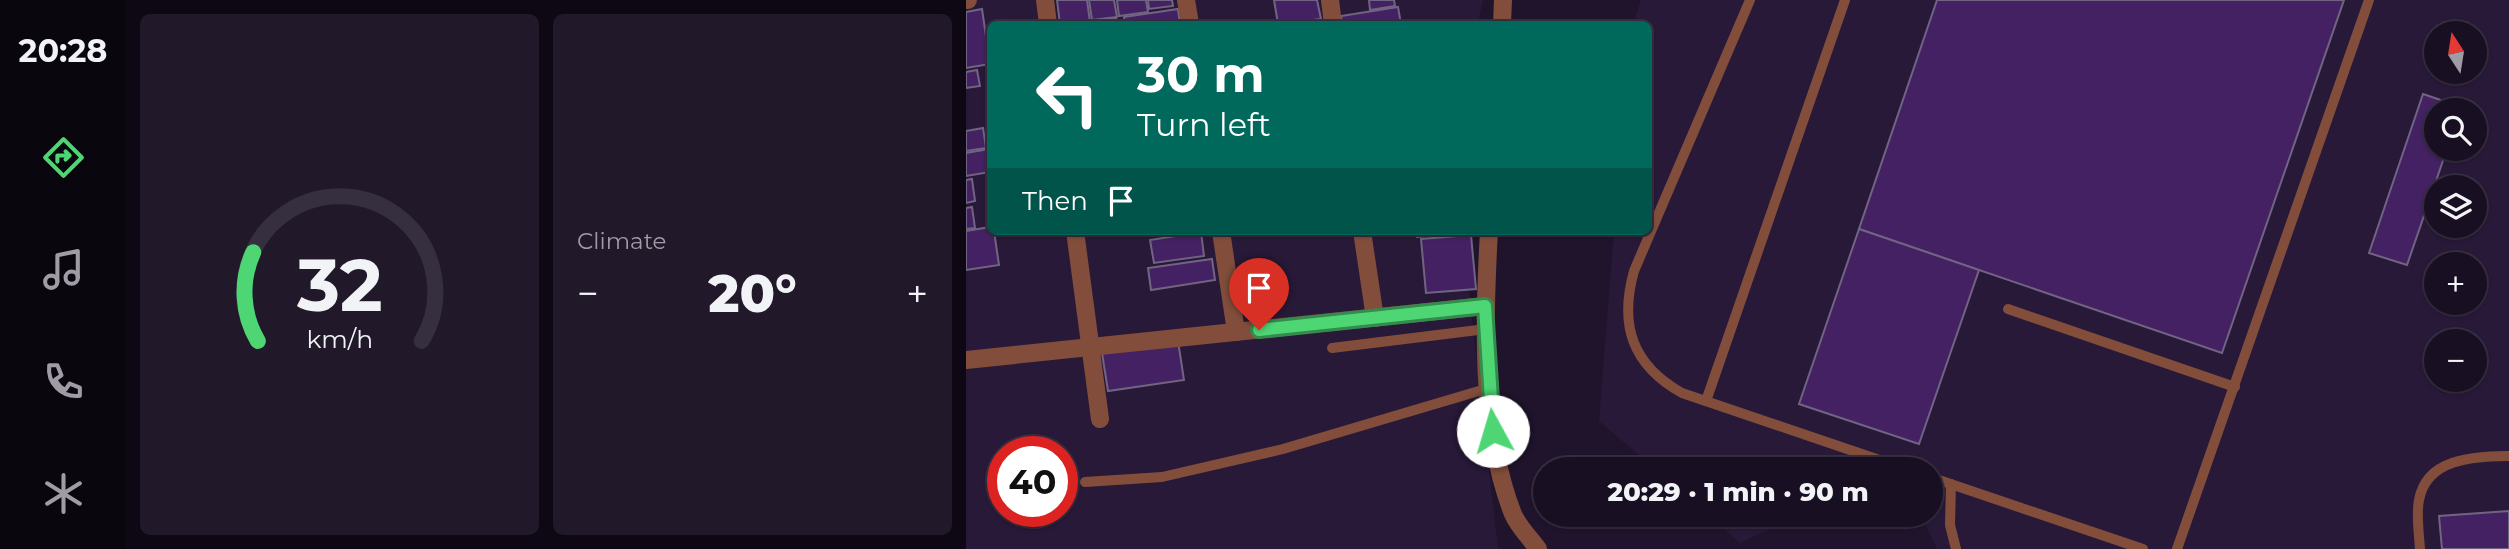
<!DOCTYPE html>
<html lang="en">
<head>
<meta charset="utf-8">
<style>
	body { margin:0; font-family:Montserrat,sans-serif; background:#21182a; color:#f1f3f6; height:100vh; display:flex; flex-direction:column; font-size:26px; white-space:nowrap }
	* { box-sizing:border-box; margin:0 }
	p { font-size:23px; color:#9f9ca5 }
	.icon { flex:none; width:38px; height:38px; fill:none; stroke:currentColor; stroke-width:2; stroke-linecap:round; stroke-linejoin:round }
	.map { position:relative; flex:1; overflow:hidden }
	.details { display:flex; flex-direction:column; gap:14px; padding:14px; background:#0d0813; width:840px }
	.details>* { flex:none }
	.guide { position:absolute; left:21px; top:21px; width:665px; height:214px; border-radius:10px; box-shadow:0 2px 5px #0004,0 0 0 2px #362f40; background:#00695c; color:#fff; overflow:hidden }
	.needle { width:46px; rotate:348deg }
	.tools { position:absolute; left:1458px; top:21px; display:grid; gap:14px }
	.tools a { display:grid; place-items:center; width:63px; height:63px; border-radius:50%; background:#180f22; box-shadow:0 2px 5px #0004,0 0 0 2px #362f40; font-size:35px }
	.speed { position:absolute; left:21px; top:436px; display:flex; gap:14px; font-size:35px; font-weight:700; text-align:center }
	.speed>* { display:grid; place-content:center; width:91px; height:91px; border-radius:50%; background:#180f22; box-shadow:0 2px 5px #0004,0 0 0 2px #362f40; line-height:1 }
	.speed .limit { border:10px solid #d22; background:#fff; color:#111 }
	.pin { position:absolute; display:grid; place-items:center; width:60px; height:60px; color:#fff; margin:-72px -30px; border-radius:50% 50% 50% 0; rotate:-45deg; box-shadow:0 0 7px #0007 }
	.pin .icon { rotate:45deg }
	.me { position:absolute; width:77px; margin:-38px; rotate:354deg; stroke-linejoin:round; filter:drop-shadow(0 0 5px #0008) }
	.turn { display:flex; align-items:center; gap:24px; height:147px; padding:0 35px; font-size:32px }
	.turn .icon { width:91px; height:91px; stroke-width:2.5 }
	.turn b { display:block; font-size:49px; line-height:60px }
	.then { display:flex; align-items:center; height:66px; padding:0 35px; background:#0003; gap:14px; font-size:26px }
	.big { font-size:52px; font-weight:800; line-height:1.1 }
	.details .widget { flex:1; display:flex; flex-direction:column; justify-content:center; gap:10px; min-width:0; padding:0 24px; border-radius:10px; background:#21182a }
	.details .dial { align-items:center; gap:0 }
	.dial svg { height:182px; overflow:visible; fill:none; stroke:#362f40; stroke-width:7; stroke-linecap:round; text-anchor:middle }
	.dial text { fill:#f1f3f6; stroke:none }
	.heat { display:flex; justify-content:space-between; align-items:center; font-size:38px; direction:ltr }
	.details .tiles { flex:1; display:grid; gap:14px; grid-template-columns:repeat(2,1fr) }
	.trip { position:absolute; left:567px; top:457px; width:410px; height:70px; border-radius:35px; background:#180f22; box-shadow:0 2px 5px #0004,0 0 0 2px #362f40; font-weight:800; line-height:70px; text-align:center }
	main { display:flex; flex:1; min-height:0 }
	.tab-bar { display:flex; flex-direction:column; width:126px; justify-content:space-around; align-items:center; background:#0a060e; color:#9f9ca5 }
	.tab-bar .icon { width:49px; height:49px }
	.tab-bar .active { color:#4ed675 }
	.tab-bar b { font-size:32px; color:#f1f3f6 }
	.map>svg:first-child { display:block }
	.built { fill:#281938; fill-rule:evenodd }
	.building { fill:#432162; stroke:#716482; stroke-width:2 }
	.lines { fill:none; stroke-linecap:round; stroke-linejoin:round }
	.service { stroke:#824e3b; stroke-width:10 }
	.minor { stroke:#824e3b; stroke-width:18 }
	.tertiary { stroke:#824e3b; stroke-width:18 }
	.route-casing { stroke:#338b4c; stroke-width:18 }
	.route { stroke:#4ed675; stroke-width:12 }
</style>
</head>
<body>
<main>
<nav class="tab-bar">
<b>20:28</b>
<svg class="icon active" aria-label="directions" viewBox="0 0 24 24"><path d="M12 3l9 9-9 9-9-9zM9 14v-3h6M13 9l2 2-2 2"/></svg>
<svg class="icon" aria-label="music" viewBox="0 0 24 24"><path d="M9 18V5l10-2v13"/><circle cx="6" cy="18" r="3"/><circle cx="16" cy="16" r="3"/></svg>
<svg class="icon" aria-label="phone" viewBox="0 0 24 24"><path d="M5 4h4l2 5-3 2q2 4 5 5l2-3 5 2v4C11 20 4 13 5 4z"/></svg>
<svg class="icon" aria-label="climate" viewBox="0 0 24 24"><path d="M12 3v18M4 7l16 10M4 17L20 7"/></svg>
</nav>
<section class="details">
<div class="tiles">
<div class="widget dial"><svg viewBox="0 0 100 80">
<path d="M14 69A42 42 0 1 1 86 69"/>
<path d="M14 69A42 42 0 0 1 12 30" stroke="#4ed675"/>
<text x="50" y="56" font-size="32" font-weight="700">32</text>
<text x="50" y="72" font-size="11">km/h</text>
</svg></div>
<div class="widget"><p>Climate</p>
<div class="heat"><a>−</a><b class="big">20°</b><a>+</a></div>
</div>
</div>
</section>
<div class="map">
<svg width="1543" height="549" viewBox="0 0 1543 549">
	<rect width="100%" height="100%" fill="#20142d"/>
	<!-- built -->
	<g class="built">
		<path d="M 0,0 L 517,0 L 512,24 L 24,24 L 24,231 L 496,231 L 532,549 L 0,549 ZM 37,452 L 96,452 L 96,511 L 37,511 Z"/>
		<path d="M 675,0 L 1543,0 L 1543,549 L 971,549 L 955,515 L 964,514 L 964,469 L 689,469 L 633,421 L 648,231 L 682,231 L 682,24 L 667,24 ZM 1470,33 L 1508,33 L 1508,72 L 1470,72 ZM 1470,110 L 1508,110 L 1508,149 L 1470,149 ZM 1470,187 L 1508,187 L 1508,226 L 1470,226 ZM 1470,264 L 1508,264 L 1508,303 L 1470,303 ZM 1470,341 L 1508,341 L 1508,380 L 1470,380 Z"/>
		<polygon points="742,515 832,515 774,543"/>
	</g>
	<!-- building -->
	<g class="building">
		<polygon points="91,0 121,0 124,22 94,24"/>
		<polygon points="123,0 148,0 151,17 126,20"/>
		<polygon points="151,0 180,0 182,12 153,16"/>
		<polygon points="182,0 206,0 207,6 183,9"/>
		<polygon points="308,0 351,0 355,19 312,24"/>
		<polygon points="403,0 428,0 429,6 404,10"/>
		<polygon points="971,0 1378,0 1256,353 893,229"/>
		<polygon points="432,7 435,24 376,24 375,16"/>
		<polygon points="16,9 24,64 0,68 0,12"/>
		<polygon points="212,9 214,24 159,24 158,17"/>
		<polygon points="150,18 151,24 109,24"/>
		<polygon points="11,70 14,86 0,88 0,72"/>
		<polygon points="1457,94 1495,107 1494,110 1470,110 1470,149 1481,149 1441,265 1403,253"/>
		<polygon points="17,128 20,148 0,151 0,131"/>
		<polygon points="23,149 24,172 0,176 0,153"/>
		<polygon points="6,179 9,201 0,203 0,180"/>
		<polygon points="6,207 9,228 0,229 0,208"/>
		<polygon points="24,227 24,231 28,231 33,265 0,270 0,231"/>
		<polygon points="893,229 1013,270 953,444 833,404"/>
		<polygon points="450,231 511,231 511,232 451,237"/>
		<polygon points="235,232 238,256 188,263 184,240"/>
		<polygon points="505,235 510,289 460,293 455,239"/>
		<polygon points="246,259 249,280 185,290 182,268"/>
		<polygon points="212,341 218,380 142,391 136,353"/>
		<polygon points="1543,511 1543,549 1476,549 1473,516"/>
	</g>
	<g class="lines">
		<!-- service -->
		<g class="service">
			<path d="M 784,0 L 668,271 C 653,325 666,365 716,393 L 940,469"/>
			<polyline points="1042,309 1269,387"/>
			<polyline points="366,348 520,329"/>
			<polyline points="740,401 879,0"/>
			<polyline points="964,477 1177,549"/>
			<polyline points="119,482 196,477 317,449 523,388"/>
			<polyline points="985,484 984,525 990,549"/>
			<polyline points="1211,549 1403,0"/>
			<path d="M 1454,549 C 1453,533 1450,515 1453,500 C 1461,457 1509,457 1543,456"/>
		</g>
		<!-- minor -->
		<g class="minor">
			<polyline points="0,0 2,0"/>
			<polyline points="79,0 82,24"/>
			<polyline points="220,0 224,24"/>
			<polyline points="364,0 367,24"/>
			<polyline points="109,231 134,419"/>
			<polyline points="255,231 270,332"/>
			<polyline points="396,231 409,318"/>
			<polyline points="0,360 519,306"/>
		</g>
		<!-- tertiary -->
		<g class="tertiary">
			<polyline points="536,24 537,0"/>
			<path d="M 523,231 C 518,319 514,431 547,514 C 552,526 564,538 572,549"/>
		</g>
	</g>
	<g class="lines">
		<!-- route casing -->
		<g class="route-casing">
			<polyline id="route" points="293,330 519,306 527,431"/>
		</g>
		<!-- route -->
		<use href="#route" class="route"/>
	</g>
</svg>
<div class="tools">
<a><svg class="needle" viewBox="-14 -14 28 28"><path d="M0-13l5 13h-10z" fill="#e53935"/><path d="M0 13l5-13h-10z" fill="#9f9ca5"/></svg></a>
<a><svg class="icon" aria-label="search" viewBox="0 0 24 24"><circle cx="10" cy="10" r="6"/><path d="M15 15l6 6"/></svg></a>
<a><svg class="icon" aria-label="layers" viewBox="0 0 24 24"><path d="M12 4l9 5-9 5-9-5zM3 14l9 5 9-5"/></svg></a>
<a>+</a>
<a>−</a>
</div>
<div class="speed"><div class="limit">40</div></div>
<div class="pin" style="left:293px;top:330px;background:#d93025"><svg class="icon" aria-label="arrive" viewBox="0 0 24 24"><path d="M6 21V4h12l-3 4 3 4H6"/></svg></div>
<svg class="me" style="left:527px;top:431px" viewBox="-20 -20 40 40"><circle r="19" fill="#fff"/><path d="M0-13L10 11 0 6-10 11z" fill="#4ed675"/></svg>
<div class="trip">20:29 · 1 min · 90 m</div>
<div class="guide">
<div class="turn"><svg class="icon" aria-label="left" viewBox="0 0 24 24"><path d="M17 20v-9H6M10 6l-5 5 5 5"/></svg><div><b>30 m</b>Turn left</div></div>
<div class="then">Then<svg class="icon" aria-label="arrive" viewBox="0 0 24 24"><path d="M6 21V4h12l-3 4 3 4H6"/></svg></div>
</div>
</div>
</main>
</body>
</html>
